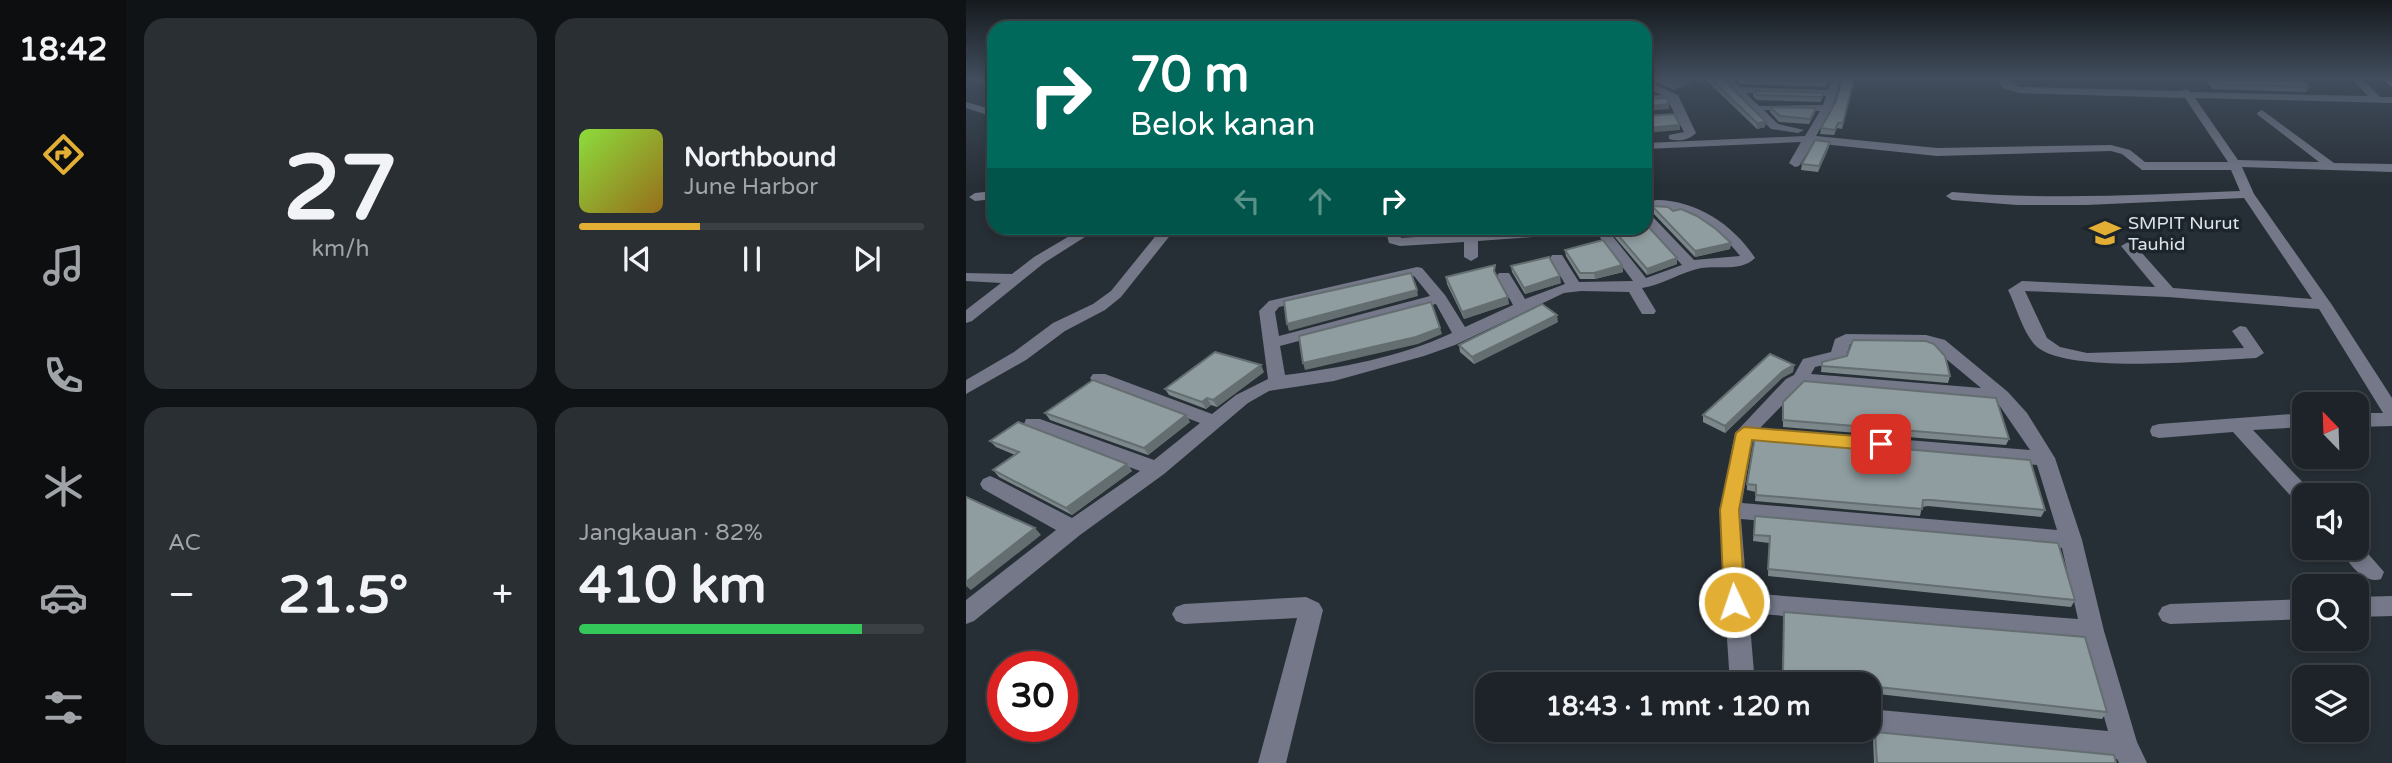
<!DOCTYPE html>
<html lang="id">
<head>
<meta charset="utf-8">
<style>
	body { margin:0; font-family:"Varela Round",sans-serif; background:#2a2f34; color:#f1f3f6; height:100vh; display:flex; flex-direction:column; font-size:26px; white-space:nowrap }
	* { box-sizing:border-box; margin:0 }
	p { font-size:23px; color:#a0a4a8 }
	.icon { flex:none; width:38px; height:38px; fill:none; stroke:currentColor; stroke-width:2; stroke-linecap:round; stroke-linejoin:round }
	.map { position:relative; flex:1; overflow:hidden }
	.sheet { display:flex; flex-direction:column; gap:18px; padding:18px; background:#101316; width:840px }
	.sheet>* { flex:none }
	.top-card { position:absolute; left:21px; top:21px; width:665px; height:214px; border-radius:21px; box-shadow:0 4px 10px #0003,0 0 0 2px #3b4045; background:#00695c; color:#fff; overflow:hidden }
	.needle { width:46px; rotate:337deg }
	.tools { position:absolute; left:1326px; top:392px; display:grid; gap:14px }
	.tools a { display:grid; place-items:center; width:77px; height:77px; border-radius:14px; background:#1d2328; box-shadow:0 4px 10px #0003,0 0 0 2px #3b4045; font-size:35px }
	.speed { position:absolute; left:21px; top:651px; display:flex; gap:14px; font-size:35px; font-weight:700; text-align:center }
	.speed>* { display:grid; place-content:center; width:91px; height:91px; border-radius:50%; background:#1d2328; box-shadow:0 4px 10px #0003,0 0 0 2px #3b4045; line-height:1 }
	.speed .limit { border:10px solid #d22; background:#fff; color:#111 }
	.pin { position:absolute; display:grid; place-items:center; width:60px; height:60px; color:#fff; margin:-30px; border-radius:14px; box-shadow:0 4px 10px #0006 }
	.me { position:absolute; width:77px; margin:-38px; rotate:357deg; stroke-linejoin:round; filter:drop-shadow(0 0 5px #0008) }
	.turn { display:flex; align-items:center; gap:24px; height:147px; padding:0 28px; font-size:32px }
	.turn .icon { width:91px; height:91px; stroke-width:2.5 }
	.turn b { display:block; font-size:49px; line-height:60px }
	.lanes { display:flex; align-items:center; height:66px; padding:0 28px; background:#0003; justify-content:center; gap:35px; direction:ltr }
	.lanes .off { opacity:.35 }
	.big { font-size:52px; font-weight:800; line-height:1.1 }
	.sheet .tile { flex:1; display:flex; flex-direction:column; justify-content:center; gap:10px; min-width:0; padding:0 24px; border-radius:21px; background:#2a2f34 }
	.sheet .dial { align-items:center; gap:0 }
	.dial b { font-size:91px; line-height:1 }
	.song { display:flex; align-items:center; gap:21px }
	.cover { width:84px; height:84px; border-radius:10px; background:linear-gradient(135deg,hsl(90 70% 55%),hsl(40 70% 35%)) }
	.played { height:7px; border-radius:4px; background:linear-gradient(90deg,#e2af34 35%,#3b4045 35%) }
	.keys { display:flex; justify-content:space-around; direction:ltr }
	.heat { display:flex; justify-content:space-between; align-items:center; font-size:38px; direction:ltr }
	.charge { height:10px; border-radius:5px; background:linear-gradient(90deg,#34c759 82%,#3b4045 0) }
	.sheet .tiles { flex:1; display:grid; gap:18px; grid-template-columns:repeat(2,1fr) }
	.trip { position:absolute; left:509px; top:672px; width:406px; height:70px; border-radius:21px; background:#1d2328; box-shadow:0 4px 10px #0003,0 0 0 2px #3b4045; font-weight:800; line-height:70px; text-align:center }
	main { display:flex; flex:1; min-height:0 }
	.tab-bar { display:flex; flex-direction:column; width:126px; justify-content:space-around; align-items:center; background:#0c0e10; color:#a0a4a8 }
	.tab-bar .icon { width:49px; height:49px }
	.tab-bar .on { color:#e2af34 }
	.tab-bar b { font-size:32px; color:#f1f3f6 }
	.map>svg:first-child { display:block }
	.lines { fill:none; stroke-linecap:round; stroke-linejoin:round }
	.minor { fill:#747888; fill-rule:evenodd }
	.major { fill:#bac2e2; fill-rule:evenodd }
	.wall { fill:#7b878a }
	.shaded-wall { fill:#646e70 }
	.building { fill:#8f9da0; stroke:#646e70; stroke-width:2 }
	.route { fill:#e2af34; stroke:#937222; stroke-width:2 }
	.labels { text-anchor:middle; stroke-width:7; stroke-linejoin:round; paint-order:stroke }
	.far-poi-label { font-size:18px; fill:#dde3e7; stroke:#1d252c; text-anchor:start }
</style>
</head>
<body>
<main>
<nav class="tab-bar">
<b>18:42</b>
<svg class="icon on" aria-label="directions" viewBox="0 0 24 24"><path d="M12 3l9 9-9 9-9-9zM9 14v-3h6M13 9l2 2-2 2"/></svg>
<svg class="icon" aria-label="music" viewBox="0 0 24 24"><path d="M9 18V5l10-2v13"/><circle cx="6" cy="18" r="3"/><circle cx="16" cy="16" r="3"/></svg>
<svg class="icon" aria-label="phone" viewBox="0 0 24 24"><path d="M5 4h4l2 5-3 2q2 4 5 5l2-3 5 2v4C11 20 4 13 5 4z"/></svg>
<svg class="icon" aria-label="climate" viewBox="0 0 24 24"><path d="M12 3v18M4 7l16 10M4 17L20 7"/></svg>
<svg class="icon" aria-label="car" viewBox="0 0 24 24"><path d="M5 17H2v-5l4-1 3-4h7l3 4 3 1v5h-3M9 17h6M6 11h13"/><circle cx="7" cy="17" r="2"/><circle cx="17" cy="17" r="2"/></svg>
<svg class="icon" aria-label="filters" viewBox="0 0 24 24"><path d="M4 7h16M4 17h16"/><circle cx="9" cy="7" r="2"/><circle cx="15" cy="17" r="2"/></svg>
</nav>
<section class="sheet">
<div class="tiles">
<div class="tile dial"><b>27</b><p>km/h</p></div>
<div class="tile">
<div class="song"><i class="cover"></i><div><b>Northbound</b><p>June Harbor</p></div></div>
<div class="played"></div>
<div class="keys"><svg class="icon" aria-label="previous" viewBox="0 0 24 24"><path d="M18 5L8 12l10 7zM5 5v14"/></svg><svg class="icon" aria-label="pause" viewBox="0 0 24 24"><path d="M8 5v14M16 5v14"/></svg><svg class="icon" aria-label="next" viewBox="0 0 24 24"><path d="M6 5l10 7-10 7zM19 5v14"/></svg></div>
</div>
<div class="tile"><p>AC</p>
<div class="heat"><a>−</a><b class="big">21.5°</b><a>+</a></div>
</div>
<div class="tile"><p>Jangkauan · 82%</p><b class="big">410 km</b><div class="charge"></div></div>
</div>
</section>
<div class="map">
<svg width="1426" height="763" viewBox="0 0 1426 763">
	<rect width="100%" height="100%" fill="#272f36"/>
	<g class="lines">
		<!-- minor -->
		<g class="minor">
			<polygon points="4,79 28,80 28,86 5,81"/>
			<polygon points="726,79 739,79 739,80 734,83"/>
			<path d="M 755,79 L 766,79 L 774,87 L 862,90 L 865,79 L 875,79 L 866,108 L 850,136 L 971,148 L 1145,145 L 1164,150 L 1179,162 L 1262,162 L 1219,98 L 1053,93 L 1037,88 L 1030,79 L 1041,79 L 1054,87 L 1215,91 L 1220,89 L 1225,92 L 1402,96 L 1386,79 L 1397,79 L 1414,97 L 1426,97 L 1426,103 L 1229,98 L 1272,160 L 1353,162 L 1292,115 L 1291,113 L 1296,110 L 1368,163 L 1426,164 L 1426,172 L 1276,167 L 1288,194 L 1366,305 L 1426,398 L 1426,426 L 1391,427 L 1391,413 L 1417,413 L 1353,309 L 1202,297 L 1059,291 L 1081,338 L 1094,347 L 1121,353 L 1278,348 L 1266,331 L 1274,326 L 1280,327 L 1298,353 L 1290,358 C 1246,360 1095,376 1068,344 C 1056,330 1050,306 1042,290 L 1056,281 L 1189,287 L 1155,246 L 1162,242 L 1167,243 L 1207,288 L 1346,299 L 1278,198 L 1120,205 L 1051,205 L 986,200 L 980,196 L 986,192 C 1082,200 1178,195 1274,191 L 1265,170 L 1176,170 L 1156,154 L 1145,151 L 971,156 L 847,143 L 833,166 L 829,167 L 823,163 L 835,142 L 679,149 L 679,143 L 839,136 L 854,111 L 798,110 L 812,124 L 838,130 L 832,133 L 805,129 ZM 780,93 L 860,96 L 857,105 L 793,106 Z"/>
			<path d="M 679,80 L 712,95 L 730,133 C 723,140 712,142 703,139 L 703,135 L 718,132 L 702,101 L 679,102 L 679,96 L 696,95 L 679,87 Z"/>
			<polygon points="0,102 28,110 28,117 0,108"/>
			<polygon points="28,191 28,199 9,201 3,197 9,193"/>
			<path d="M 691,200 C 730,200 769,226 789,258 C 775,272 753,265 735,268 C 715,272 696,285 676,288 L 690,311 L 688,314 L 676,314 L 663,292 L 615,291 L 598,293 L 489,345 L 458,356 L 368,381 L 303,391 L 282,403 L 198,474 L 114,535 L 8,621 L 0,624 L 0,600 L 90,530 L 17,489 L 14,484 L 17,479 L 24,476 L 31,479 L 106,518 L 174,471 L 60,429 L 58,424 L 60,419 L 74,419 L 188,460 L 234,423 L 127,382 L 124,378 L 127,374 L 139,374 L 246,414 L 270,395 L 302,379 L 293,311 L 303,301 L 451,267 L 456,268 L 479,295 L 499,327 L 547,305 L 531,276 L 533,273 L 543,273 L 559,299 L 599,284 L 584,258 L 586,255 L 596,255 L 613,282 L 667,281 L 627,228 L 640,228 L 680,278 L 716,265 L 679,225 L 679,213 L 684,214 L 728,260 L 774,256 C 751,226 717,204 679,210 L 679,202 ZM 448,276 L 464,296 L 313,336 L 309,312 L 313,307 ZM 470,304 L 486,333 C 434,357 375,368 319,375 L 314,346 Z"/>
			<polygon points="117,228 133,228 78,263 6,321 0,323 0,310 35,283 0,281 0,273 46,274 68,257"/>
			<polygon points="196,228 210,228 155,297 139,310 99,331 60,360 0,394 0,380 48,352 87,323 127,304 145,291"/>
			<polygon points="419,228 432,228 435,238 567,229 574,233 567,237 512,241 512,257 505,261 498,257 498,242 434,246 423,243"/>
			<path d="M 880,334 L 960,335 L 979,340 L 1042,392 L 1061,413 L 1089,458 L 1116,540 L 1138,631 L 1171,742 L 1181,763 L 1153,763 L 1151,759 L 903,735 L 893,730 L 903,730 L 903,709 L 1142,731 L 1117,641 L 783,613 L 789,684 L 764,684 L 759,608 L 756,602 L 759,598 L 754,510 L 769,433 L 820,379 L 828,375 L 837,359 L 865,352 L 869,339 ZM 884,344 L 959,345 L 967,348 L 1015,388 L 845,374 L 849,367 L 879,360 ZM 836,385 L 1031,402 L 1064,450 L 794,428 ZM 786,440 L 1071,465 L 1091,530 L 776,503 ZM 775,519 L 1096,548 L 1112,619 L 781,593 Z"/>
			<polygon points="1339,413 1339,427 1287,430 1346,492 1348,495 1339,495 1339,506 1332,504 1267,432 1193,438 1186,436 1184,431 1186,426 1193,424"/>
			<path d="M 1391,541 L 1418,572 L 1415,579 C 1398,585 1381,562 1374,548 L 1391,548 Z"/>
			<polygon points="1426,596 1426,616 1391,617 1391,597"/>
			<polygon points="340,597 353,603 357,610 320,763 292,763 331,618 218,624 210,621 206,614 210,607 218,604"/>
			<polygon points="1339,599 1339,619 1204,624 1196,621 1192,614 1196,607 1204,604"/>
		</g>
		<!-- major -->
		<polygon class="major" points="1416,79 1426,79 1426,87"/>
	</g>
	<!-- wall -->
	<g class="wall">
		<polygon points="684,79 727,79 727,82 708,90"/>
		<polygon points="741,79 757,79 799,127 791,129 741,81"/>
		<polygon points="769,79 863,79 860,87 775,84"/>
		<polygon points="888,79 876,129 871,128 868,135 854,134 855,128 869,103"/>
		<polygon points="1238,79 1334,79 1343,87 1340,92 1247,89"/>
		<polygon points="787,91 857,93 855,102 791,100 787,96"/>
		<polygon points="804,107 850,108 849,113 843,124 813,122 804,112"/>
		<polygon points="863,147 852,172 835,170 836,164"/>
		<polygon points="686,206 707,211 765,243 764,249 729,257 686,212"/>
		<polygon points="641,228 679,228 711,264 681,275"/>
		<polygon points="599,250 656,265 657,272 629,279 614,279 600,256"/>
		<polygon points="545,266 595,283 559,294 546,272"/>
		<polygon points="530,272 529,274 543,304 498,319 481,284 480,277"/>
		<polygon points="592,322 508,364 494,352 493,345"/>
		<polygon points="856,362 984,376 982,383 855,372"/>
		<polygon points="828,365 827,372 816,378 759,433 737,422 737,415"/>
		<polygon points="298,372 251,407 245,405 240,409 203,395 199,389"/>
		<polygon points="817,402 1043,439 1040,445 817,427"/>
		<polygon points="79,413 220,415 224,422 182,455 84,420"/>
		<polygon points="24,441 161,464 166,471 106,515 33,477 27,470 49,455 30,447"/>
		<polygon points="781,484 1079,510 1075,517 962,506 956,507 954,516 789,501 790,492 781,490"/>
		<polygon points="789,516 1109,600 1105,607 802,576 803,543 787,541"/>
		<polygon points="818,612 1141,712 1136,719 903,693 903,684 850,684 816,681"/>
		<polygon points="909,732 1150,763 908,763 907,738"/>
	</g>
	<!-- shaded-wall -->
	<g class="shaded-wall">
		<polygon points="722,79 727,79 727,82 708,90 708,85"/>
		<polygon points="685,88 686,93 679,94 679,89"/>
		<polygon points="703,104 703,109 679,111 679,106"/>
		<polygon points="850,108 849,113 843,124 844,119"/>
		<polygon points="800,122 799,127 791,129 791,123"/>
		<polygon points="714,125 714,130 679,133 679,128"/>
		<polygon points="864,142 863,147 852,172 853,166"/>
		<polygon points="765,243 764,249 729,257 729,251"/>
		<polygon points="711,258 711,264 681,275 681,269"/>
		<polygon points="656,265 657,272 629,279 628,273"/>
		<polygon points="594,276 595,283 559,294 558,288"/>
		<polygon points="451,290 452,296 323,331 321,324"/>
		<polygon points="542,297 543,304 498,319 496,312"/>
		<polygon points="591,315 592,322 508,364 506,357"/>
		<polygon points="474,328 476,334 452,344 339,370 337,363"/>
		<polygon points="295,365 298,372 251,407 247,400"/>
		<polygon points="828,365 827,372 816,378 759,433 759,426 817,371"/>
		<polygon points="241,398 245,405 240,409 236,402"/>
		<polygon points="220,415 224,422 182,455 178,448"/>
		<polygon points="161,464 166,471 106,515 100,508"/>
		<polygon points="69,528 75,535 5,590 0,586 0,582"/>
	</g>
	<!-- building -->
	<g class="building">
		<polygon points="695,79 722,79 708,85"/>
		<polygon points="745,79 757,79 800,122 791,123"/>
		<polygon points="777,79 862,79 861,82"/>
		<polygon points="877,79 888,79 877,123 872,123 869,130 855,128 869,103"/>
		<polygon points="1245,79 1334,79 1343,87 1250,84"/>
		<polygon points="787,91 857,93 856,97 791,95"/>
		<polygon points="701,98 703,104 679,106 679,99"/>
		<polygon points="804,107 850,108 844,119 814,116"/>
		<polygon points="708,114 714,125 679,128 679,116"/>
		<polygon points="849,140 864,142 853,166 836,164"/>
		<polygon points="686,206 702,207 707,211 715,209 731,216 750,229 765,243 729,251"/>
		<polygon points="679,223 711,258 681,269 646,228 679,228"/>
		<polygon points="637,240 656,265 628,273 614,273 599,250"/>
		<polygon points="583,257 594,276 558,288 545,266"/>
		<polygon points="529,265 528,271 542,297 496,312 480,277"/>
		<polygon points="445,273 451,290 321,324 318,301"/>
		<polygon points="465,302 474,328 450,337 337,363 333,336"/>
		<polygon points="576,304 591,315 506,357 493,345"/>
		<polygon points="887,340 960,341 968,344 979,356 984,376 856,366 856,362 881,356"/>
		<polygon points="249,352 295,365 247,400 241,398 236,402 199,389"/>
		<polygon points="804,354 828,365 817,371 759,426 737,415"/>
		<polygon points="127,380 220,415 178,448 79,413"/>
		<polygon points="838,381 1030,398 1043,439 817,420 817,402"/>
		<polygon points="52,422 161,464 100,508 27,470 53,452 24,441"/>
		<polygon points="789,436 1064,460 1079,510 965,500 957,500 956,509 790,495 790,485 781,484"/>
		<polygon points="0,497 69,528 0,582"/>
		<polygon points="789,516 1092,543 1109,600 802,569 804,536 788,535"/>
		<polygon points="818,612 1119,637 1141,712 903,686 903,684 893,684 893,683 817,674"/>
		<polygon points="909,732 1148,755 1150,763 911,763"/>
	</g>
	<!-- sky -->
	<linearGradient id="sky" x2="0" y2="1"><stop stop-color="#151a1e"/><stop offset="0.42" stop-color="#414d5d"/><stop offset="1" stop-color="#414d5d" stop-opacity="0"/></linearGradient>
	<rect width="1426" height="186" fill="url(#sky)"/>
	<!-- route -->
	<polygon class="route" points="778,427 915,438 921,440 924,444 921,449 915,451 786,440 773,510 779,602 776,608 768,611 761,608 758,602 754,510 770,433"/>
	<!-- icons -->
	<defs>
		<g id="school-bare" transform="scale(2.415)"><path d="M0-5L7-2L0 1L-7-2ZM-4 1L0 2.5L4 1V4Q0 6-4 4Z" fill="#e2af34" stroke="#1d252c" stroke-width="2.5" paint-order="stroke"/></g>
	</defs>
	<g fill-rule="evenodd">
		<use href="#school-bare" x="1139" y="233"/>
	</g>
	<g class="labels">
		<!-- far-poi labels -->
		<g class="far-poi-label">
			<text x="1162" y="229">SMPIT Nurut<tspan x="1162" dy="21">Tauhid</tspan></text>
		</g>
	</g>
</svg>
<div class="tools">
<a><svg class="needle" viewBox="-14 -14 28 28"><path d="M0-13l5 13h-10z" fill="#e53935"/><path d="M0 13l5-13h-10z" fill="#a0a4a8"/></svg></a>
<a><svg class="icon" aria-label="sound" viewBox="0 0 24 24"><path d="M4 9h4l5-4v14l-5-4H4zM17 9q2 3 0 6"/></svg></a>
<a><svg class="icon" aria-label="search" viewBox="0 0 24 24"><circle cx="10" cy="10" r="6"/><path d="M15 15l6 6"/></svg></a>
<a><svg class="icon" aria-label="layers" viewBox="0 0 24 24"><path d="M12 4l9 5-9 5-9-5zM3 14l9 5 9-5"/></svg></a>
</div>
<div class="speed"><div class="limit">30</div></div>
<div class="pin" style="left:915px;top:444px;background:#d93025"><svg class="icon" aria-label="arrive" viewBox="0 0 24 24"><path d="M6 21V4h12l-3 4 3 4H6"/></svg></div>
<svg class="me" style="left:768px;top:602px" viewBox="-20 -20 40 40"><circle r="17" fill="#e2af34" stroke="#fff" stroke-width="3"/><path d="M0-11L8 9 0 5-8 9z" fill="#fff"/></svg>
<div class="trip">18:43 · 1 mnt · 120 m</div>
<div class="top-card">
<div class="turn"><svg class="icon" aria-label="right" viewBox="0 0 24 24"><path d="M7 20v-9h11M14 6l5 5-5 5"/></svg><div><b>70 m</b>Belok kanan</div></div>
<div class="lanes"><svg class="icon off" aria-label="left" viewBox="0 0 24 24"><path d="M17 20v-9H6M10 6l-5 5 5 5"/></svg><svg class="icon off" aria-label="ahead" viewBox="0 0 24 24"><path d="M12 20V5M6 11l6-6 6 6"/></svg><svg class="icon" aria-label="right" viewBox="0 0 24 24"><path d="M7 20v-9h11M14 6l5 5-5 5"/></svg></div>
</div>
</div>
</main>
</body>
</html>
